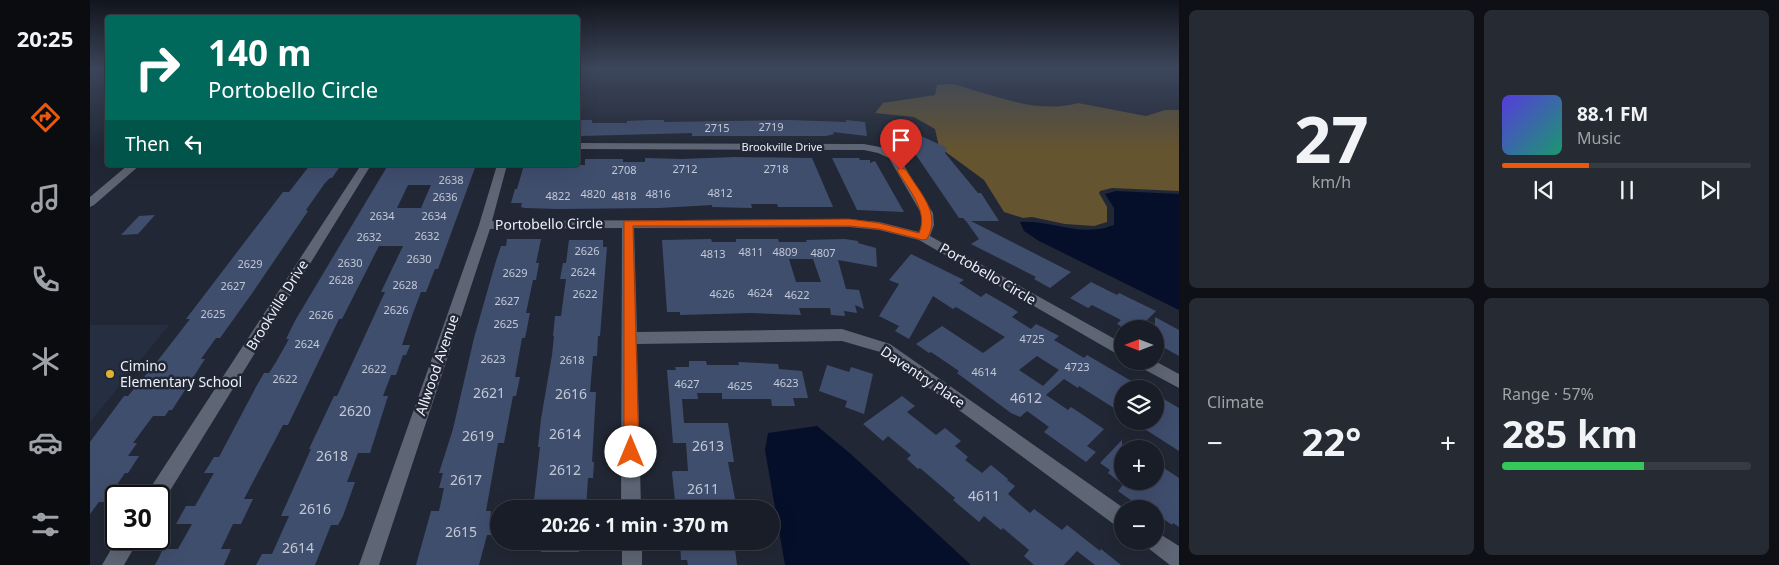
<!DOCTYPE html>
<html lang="en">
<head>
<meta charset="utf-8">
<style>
	body { margin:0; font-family:"Noto Sans",sans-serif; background:#262a33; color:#f1f3f6; height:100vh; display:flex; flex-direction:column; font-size:19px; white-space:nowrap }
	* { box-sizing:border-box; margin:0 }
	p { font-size:16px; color:#9fa2a7 }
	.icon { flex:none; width:28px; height:28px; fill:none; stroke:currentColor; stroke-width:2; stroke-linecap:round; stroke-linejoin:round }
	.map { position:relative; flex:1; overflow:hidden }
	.details { display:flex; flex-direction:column; gap:10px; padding:10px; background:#0e1015; width:600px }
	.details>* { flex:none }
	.guide { position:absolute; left:15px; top:15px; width:475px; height:152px; border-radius:5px; box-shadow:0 5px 20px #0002,0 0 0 1px #373b44; background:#00695c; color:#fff; overflow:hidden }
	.needle { width:32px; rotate:270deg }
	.controls { position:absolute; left:1024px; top:320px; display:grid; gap:10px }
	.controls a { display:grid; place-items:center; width:50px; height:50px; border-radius:50%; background:#191d27; box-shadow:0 5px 20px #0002,0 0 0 1px #373b44; font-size:25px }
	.speed { position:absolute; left:15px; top:485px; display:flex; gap:10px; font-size:25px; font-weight:700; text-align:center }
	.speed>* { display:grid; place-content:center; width:65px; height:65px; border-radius:50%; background:#191d27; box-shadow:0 5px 20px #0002,0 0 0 1px #373b44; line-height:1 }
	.speed .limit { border:2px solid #111; border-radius:8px; background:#fff; color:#111 }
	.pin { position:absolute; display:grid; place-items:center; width:42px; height:42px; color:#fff; margin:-51px -21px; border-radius:50% 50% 50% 0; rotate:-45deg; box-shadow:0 0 5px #0007 }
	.pin .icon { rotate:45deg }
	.me { position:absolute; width:55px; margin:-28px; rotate:0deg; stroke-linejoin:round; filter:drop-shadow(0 0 4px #0008) }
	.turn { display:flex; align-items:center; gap:18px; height:105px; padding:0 20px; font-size:22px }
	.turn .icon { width:65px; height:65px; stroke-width:2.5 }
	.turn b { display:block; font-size:35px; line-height:42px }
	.then { display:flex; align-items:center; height:48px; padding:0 20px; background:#0003; gap:10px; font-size:19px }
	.big { font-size:38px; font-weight:700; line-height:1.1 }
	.details .widget { flex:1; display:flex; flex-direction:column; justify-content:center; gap:8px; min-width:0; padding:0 18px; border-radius:8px; background:#262a33 }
	.details .dial { align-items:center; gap:0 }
	.dial b { font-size:65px; line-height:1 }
	.song { display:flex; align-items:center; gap:15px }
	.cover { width:60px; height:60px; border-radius:8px; background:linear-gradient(135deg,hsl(250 70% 55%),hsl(160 70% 35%)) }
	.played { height:5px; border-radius:2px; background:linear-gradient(90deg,#ea580c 35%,#373b44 35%) }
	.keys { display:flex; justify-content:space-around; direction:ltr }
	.heat { display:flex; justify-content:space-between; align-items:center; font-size:28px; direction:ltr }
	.charge { height:8px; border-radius:4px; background:linear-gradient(90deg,#34c759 57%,#373b44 0) }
	.details .tiles { flex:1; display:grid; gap:10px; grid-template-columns:repeat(2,1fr) }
	.trip { position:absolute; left:400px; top:500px; width:290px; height:50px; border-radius:25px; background:#191d27; box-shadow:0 5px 20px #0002,0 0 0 1px #373b44; font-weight:700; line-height:50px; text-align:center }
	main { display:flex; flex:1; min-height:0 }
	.tabs { display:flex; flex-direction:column; width:90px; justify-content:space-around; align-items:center; background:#0a0c10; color:#9fa2a7 }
	.tabs .icon { width:35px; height:35px }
	.tabs .current { color:#ea580c }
	.tabs b { font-size:22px; color:#f1f3f6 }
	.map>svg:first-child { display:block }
	.built { fill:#262e41 }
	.forest { fill:#645430 }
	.water { fill:#060f2a }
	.building { fill:#404e6e; fill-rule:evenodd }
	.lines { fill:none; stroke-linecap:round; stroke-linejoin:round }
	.minor { fill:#5e6574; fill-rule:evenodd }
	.route { fill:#ea580c; stroke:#983908 }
	.poi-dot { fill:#dfb034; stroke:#212734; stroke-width:2 }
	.labels { text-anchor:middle; stroke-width:5; stroke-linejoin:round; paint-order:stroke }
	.number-label { font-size:11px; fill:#c1c8d6 }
	.far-street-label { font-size:11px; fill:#ecf0f8; stroke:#212734 }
	.street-label { font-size:14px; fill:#ecf0f8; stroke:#212734 }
	.poi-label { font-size:14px; fill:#ecf0f8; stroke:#212734; text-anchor:start }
	.near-number-label { font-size:14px; fill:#c1c8d6 }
</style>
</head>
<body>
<main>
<nav class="tabs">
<b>20:25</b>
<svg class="icon current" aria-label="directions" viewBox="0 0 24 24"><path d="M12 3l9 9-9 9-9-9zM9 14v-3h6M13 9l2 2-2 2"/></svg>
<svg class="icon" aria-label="music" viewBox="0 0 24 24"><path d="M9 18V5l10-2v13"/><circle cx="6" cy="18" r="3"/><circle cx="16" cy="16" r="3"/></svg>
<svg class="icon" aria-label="phone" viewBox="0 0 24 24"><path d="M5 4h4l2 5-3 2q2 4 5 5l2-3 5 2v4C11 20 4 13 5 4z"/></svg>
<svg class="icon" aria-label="climate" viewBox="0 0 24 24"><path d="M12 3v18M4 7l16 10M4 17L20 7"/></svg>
<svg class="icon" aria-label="car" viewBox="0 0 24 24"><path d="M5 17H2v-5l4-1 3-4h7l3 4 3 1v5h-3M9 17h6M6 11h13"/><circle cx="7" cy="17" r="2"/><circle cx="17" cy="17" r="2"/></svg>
<svg class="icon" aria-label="filters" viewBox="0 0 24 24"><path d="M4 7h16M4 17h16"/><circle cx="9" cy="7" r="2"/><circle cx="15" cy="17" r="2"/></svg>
</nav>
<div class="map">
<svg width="1089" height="565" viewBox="0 0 1089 565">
	<rect width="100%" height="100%" fill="#212734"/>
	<!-- built -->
	<polygon class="built" points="0,325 79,325 0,422"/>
	<!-- forest -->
	<path class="forest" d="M 862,84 C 903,94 945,115 988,103 L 1056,116 L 1075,110 L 1089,110 L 1089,191 L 1022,188 L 1010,191 L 1009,193 L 1017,207 L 1017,222 L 1004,226 L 975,224 L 942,217 L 933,218 L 914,212 L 894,180 L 849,147 L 845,129 L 824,117 L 785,113 L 793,103 L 845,95 L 847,85 Z"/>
	<!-- water -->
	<g class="water">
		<path d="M 1026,191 L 1089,194 L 1089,310 L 949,241 L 934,231 L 930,222 C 956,220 983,233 1008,229 C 1014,229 1019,226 1024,225 L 1024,208 L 1015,194 Z"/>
		<polygon points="727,426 762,455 881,565 695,565 675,450 678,433"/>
	</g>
	<!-- building -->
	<g class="building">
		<polygon points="489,120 502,120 502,123 537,123 537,121 560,120 574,120 574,122 700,120 756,122 756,120 775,122 777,136 743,132 744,134 736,136 602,136 602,133 491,136 491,132 488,132"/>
		<polygon points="799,124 812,127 857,148 855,153 888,193 891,193 909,221 881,221 981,272 960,288 944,279 946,277 881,244 889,239 876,221 873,218 869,218 824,152 813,147 819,144 790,136"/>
		<polygon points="645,157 722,158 743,207 688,207 687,204 661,204 662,208 622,207 622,205 569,208 468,209 435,208 431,207 432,203 421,203 425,189 427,189 434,165 495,165 495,159 533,159 533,162 555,162 555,158 591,159"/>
		<polygon points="742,158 769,158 770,160 780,160 780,163 785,161 814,212 767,210"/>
		<polygon points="220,165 251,165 242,178 240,178 235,183 216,210 218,211 163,292 130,338 126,338 111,359 115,359 82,410 79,410 75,416 63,416 43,443 47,443 38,456 49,456 38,473 35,473 15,502 9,502 0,514 0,442 34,396 38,396 69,359 100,319 96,319 193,192 199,192"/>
		<path d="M 298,165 L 386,165 L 348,269 L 345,269 L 336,292 L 331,292 L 323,313 L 312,345 L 320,345 L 316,355 L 313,355 L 306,375 L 301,375 L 293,396 L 298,396 L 280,453 L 268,453 L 257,482 L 265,482 L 253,516 L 248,525 L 241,525 L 225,565 L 166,565 L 172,554 L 182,554 L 199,516 L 191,516 L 221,449 L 219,449 L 244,396 L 247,396 L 273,340 L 295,292 L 291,292 L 313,246 L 289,246 L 252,319 L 249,319 L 198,425 L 193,425 L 154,499 L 163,499 L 151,524 L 143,524 L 131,549 L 141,549 L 134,565 L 65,565 L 73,549 L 88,549 L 102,524 L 86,524 L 96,506 L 105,506 L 124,473 L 114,473 L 124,457 L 129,457 L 167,385 L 174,373 L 179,373 L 186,362 L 199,339 L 196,339 L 206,319 ZM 318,185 L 341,185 L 331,208 L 307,208 Z"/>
		<polygon points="65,215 48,234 31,235 49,216"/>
		<polygon points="417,239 451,239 446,263 449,263 446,280 443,280 436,313 440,313 435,338 432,338 425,377 430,377 426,396 423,396 414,443 408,443 396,511 401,511 400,519 409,519 407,535 397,535 389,565 326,565 341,511 349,511 354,488 349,488 353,473 349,473 363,429 384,338 405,264 411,246 416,246"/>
		<path d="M 621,239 L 622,242 L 646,242 L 646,239 L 688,239 L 689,242 L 717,242 L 716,240 L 755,239 L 768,241 L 768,243 L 786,248 L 787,267 L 748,260 L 756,289 L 769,290 L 774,309 L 765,305 L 767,313 L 754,311 L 755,316 L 741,315 L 740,308 L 709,308 L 711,315 L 662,313 L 590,315 L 590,312 L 577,312 L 572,240 ZM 699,259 L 723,259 L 731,282 L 706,282 Z"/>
		<polygon points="479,240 513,240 513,247 517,247 510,336 508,336 507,356 503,356 500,392 506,392 502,462 504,462 503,478 498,478 496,509 443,509 450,447 448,447 451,419 462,355 464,336 463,336 465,316 471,316 476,279 470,279 473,263 476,263"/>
		<path d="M 821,254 L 874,280 L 869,283 L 891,297 L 896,293 L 922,308 L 928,312 L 922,317 L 941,329 L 946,324 L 954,328 L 969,336 L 964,340 L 994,358 L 997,355 L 1055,389 L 1032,389 L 1032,413 L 989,386 L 988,388 L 974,379 L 956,395 L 978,410 L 981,407 L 1014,429 L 997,446 L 1006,452 L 996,462 L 954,432 L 959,427 L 937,411 L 930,417 L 921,413 L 867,373 L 869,371 L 841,352 L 839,353 L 826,344 L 852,326 L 893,353 L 915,337 L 866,307 L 863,309 L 843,296 L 819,339 L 805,331 L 809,326 L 789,316 L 809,284 L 799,280 ZM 947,356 L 969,370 L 953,386 L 929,370 Z"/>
		<polygon points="1001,282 1027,295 1029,293 1066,311 1048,329 1036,329 1027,324 1031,320 1002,305 998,308 980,298"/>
		<polygon points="1065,317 1089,330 1089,356 1073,347 1065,356"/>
		<polygon points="599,361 616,361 617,365 649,365 648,362 688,364 689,369 712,371 718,398 703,398 705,406 682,406 681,399 632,399 632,393 607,393 608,399 592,399 594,423 638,423 644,462 638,462 646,504 605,504 605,509 586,509 582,473 583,471 598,471 596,443 583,443 577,370 586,370 585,367 599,367"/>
		<polygon points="737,365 759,372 761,367 783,374 774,414 755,407 757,401 729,391"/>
		<polygon points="812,396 825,406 817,412 846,435 855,428 871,441 865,446 878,457 875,460 892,473 901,465 918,479 917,480 925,486 918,494 940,513 944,509 972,530 977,525 1010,551 1011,549 1031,565 1005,565 987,551 974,565 944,565 934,556 939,550 913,528 911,530 894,516 889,522 863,500 865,498 830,468 828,469 817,459 821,455 798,436 793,441 773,424"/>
		<polygon points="1072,398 1089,408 1089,451 1042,421 1065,421 1065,406"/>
		<polygon points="1032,440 1032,484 1018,473 1020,470 1010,463"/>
		<polygon points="1065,462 1089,478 1089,527 1083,523 1082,525 1065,513 1065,509 1053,509 1028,491 1036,481 1065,481"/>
		<polygon points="452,541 490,541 489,552 451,552"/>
		<polygon points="590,541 644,541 647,565 598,565 597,560 591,560"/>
	</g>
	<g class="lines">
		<!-- minor -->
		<g class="minor">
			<polygon points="488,143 774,144 795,148 807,154 843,213 844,225 840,236 1032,343 1032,356 1027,354 829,240 789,230 759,227 544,228 547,332 752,329 800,344 1035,509 1032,509 1032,527 1025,525 790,352 752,341 547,344 551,509 531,509 532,228 400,229 289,565 269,565 389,225 407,165 417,165 402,221 759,219 789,222 829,232 832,225 831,213 799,158 788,153 774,150 488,149"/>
			<polygon points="38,165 50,165 4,205 0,207 0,197"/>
			<polygon points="271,165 281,165 73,502 69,504 69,496 57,496 59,490"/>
			<polygon points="1044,361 1065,361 1089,374 1089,388 1046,365"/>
			<polygon points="1065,531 1089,546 1089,565 1080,565 1058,548 1055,541 1065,541"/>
			<polygon points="27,539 49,539 34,565 12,565"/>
			<rect x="532" y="541" width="20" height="24"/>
		</g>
	</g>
	<!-- sky -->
	<linearGradient id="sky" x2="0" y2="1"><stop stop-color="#12151d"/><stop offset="0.46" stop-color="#3d475c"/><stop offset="1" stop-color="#3d475c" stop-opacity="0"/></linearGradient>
	<rect width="1089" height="149" fill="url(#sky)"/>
	<!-- route -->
	<path class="route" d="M 811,167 L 816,170 C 829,192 852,213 837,239 L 833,240 L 789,229 L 759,226 L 543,226 L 549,452 L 547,456 L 541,458 L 536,456 L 534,452 L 534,221 L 759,219 L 789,223 L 829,233 C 839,211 818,189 807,170 Z"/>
	<!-- markers -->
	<circle class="poi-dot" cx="20" cy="374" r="5"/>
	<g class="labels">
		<!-- number labels -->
		<g class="number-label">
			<text x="681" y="131">2719</text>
			<text x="627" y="132">2715</text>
			<text x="595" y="173">2712</text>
			<text x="686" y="173">2718</text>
			<text x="534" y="174">2708</text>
			<text x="361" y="184">2638</text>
			<text x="630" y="197">4812</text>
			<text x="503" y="198">4820</text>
			<text x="568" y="198">4816</text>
			<text x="468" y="200">4822</text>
			<text x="534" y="200">4818</text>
			<text x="355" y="201">2636</text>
			<text x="292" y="220">2634</text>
			<text x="344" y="220">2634</text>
			<text x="337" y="240">2632</text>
			<text x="279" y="241">2632</text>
			<text x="497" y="255">2626</text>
			<text x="661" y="256">4811</text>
			<text x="695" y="256">4809</text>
			<text x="733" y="257">4807</text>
			<text x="623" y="258">4813</text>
			<text x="329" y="263">2630</text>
			<text x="260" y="267">2630</text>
			<text x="160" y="268">2629</text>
			<text x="493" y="276">2624</text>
			<text x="425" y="277">2629</text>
			<text x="251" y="284">2628</text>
			<text x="315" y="289">2628</text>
			<text x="143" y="290">2627</text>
			<text x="670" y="297">4624</text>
			<text x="495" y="298">2622</text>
			<text x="632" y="298">4626</text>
			<text x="707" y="299">4622</text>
			<text x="417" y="305">2627</text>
			<text x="306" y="314">2626</text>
			<text x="123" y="318">2625</text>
			<text x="231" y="319">2626</text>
			<text x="416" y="328">2625</text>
			<text x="942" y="343">4725</text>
			<text x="217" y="348">2624</text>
			<text x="403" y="363">2623</text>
			<text x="482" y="364">2618</text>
			<text x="987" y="371">4723</text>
			<text x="284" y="373">2622</text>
			<text x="894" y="376">4614</text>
			<text x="195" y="383">2622</text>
			<text x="696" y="387">4623</text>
			<text x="597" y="388">4627</text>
			<text x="650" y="390">4625</text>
		</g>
		<!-- far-street labels -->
		<g class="far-street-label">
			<text x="692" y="151">Brookville Drive</text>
		</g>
		<!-- street labels -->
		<g class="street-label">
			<text transform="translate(459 224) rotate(-1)" y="5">Portobello Circle</text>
			<text transform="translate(898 274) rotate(30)" y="5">Portobello Circle</text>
			<text transform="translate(187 305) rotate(-58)" y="5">Brookville Drive</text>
			<text transform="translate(347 365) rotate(-71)" y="5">Allwood Avenue</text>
			<text transform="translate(833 377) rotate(34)" y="5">Daventry Place</text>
		</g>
		<!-- poi labels -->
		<g class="poi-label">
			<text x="30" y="371">Cimino<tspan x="30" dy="16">Elementary School</tspan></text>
		</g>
		<!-- near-number labels -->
		<g class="near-number-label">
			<text x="399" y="398">2621</text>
			<text x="481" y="399">2616</text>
			<text x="936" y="403">4612</text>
			<text x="265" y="416">2620</text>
			<text x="475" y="439">2614</text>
			<text x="388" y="441">2619</text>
			<text x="618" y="451">2613</text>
			<text x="242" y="461">2618</text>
			<text x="475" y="475">2612</text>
			<text x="376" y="485">2617</text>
			<text x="613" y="494">2611</text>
			<text x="894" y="501">4611</text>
			<text x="225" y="514">2616</text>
			<text x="371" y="537">2615</text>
			<text x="208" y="553">2614</text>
		</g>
	</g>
</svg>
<div class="controls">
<a><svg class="needle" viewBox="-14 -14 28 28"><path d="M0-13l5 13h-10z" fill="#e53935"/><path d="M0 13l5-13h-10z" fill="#9fa2a7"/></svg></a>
<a><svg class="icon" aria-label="layers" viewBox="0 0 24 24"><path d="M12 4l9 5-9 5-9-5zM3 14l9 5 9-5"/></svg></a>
<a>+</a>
<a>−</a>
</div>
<div class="speed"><div class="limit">30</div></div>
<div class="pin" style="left:811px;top:170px;background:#d93025"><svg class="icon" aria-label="arrive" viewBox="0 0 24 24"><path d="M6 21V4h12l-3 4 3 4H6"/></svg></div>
<svg class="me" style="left:541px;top:452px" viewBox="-20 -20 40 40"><circle r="19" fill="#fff"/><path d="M0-13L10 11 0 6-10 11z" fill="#ea580c"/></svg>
<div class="trip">20:26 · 1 min · 370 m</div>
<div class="guide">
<div class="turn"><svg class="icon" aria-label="right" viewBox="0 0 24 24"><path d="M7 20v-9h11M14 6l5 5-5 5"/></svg><div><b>140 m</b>Portobello Circle</div></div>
<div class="then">Then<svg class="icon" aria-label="left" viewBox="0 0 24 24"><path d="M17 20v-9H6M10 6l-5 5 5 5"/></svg></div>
</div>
</div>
<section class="details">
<div class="tiles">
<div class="widget dial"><b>27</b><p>km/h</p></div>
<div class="widget">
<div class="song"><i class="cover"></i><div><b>88.1 FM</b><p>Music</p></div></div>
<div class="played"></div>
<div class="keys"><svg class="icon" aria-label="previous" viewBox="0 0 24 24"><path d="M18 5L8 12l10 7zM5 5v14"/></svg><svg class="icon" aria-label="pause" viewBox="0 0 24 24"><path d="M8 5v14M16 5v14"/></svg><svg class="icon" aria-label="next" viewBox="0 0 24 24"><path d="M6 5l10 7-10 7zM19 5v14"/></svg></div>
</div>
<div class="widget"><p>Climate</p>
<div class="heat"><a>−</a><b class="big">22°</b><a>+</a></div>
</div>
<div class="widget"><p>Range · 57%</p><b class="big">285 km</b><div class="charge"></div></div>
</div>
</section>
</main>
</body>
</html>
